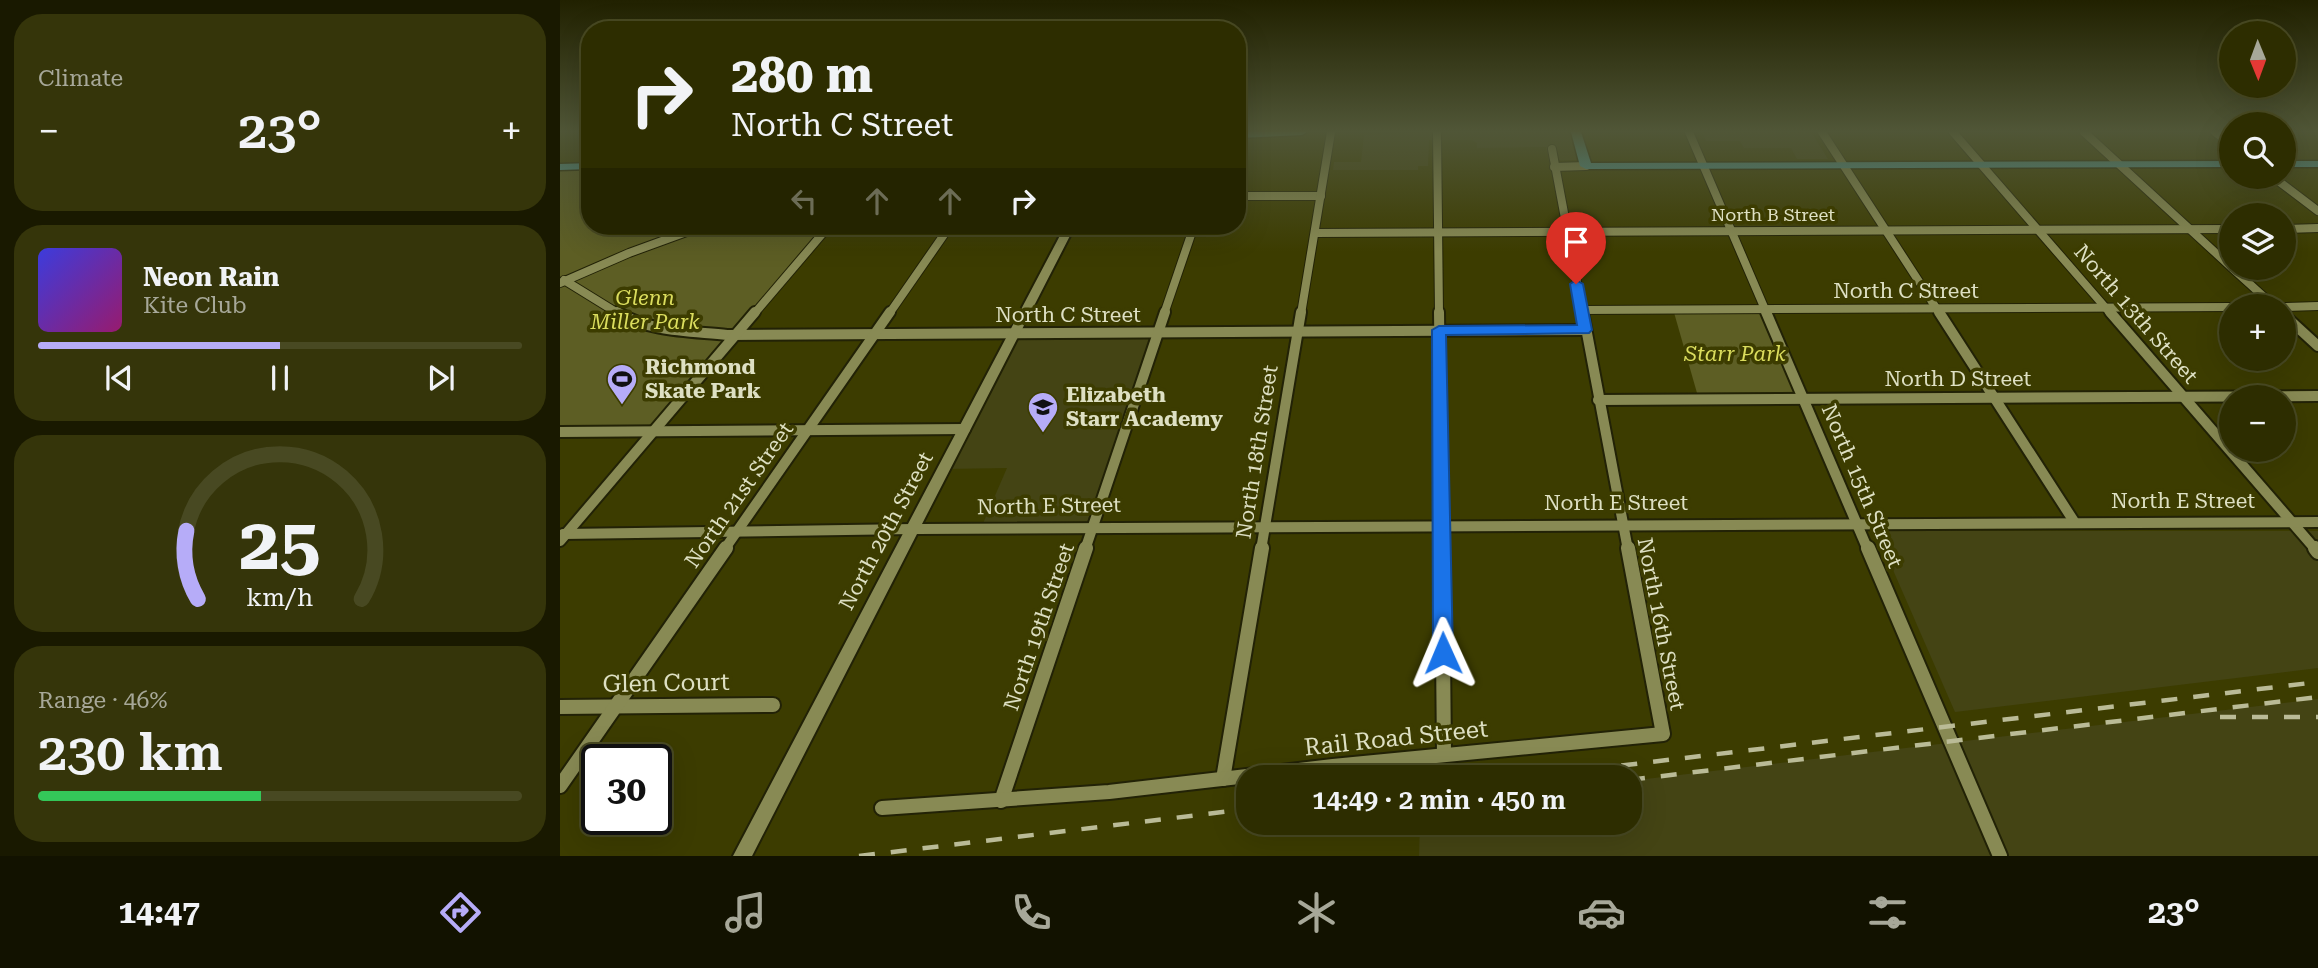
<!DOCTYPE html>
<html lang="en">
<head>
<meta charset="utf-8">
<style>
	body { margin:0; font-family:"Roboto Serif",serif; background:#35350a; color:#f1f3f6; height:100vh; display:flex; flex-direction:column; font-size:26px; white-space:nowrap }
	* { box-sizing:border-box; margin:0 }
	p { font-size:23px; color:#a7a899 }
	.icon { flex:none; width:38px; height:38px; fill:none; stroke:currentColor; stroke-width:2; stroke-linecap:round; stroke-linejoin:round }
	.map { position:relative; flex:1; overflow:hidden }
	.details { display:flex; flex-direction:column; gap:14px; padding:14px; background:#191900; width:560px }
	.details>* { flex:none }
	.guide { position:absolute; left:21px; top:21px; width:665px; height:214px; border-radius:28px; box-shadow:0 7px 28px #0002,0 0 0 2px #484922; background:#2d2d00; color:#f1f3f6; overflow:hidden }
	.needle { width:46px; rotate:179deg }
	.fabs { position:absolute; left:1659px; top:21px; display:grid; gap:14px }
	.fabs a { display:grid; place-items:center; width:77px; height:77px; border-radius:50%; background:#2d2d00; box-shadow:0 7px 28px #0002,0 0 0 2px #484922; font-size:35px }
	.speed { position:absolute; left:21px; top:744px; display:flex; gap:14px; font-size:35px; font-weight:700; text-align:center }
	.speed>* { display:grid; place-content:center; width:91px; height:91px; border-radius:50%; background:#2d2d00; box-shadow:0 7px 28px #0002,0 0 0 2px #484922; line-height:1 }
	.speed .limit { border:4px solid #111; border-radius:10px; background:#fff; color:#111 }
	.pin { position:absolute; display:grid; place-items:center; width:60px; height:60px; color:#fff; margin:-72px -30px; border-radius:50% 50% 50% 0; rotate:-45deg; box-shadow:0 0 7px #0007 }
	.pin .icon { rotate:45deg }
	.me { position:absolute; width:77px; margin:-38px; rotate:359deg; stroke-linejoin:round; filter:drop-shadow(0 0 5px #0008) }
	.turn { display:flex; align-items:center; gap:24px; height:147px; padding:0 35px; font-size:32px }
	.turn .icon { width:91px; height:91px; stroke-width:2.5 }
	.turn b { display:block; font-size:49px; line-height:60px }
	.lanes { display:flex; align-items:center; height:66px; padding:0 35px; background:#0003; justify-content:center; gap:35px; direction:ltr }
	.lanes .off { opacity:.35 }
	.big { font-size:52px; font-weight:600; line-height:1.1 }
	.details .card { flex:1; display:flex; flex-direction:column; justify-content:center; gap:10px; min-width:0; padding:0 24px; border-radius:28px; background:#35350a }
	.details .dial { align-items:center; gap:0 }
	.dial svg { height:182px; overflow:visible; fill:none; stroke:#484922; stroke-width:7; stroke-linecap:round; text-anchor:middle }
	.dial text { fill:#f1f3f6; stroke:none }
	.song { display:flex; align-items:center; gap:21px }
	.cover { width:84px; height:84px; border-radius:10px; background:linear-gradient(135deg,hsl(240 70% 55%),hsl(320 70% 35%)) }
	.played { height:7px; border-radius:4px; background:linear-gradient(90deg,#b6acf8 50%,#484922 50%) }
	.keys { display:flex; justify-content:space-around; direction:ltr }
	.heat { display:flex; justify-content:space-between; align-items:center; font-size:38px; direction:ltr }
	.charge { height:10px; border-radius:5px; background:linear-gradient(90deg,#34c759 46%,#484922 0) }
	.trip { position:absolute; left:676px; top:765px; width:406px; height:70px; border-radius:28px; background:#2d2d00; box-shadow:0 7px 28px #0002,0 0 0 2px #484922; font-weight:600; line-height:70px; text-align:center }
	.tab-bar { display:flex; height:112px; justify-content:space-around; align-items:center; background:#121200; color:#a7a899 }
	.tab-bar .icon { width:49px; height:49px }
	.tab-bar .on { color:#b6acf8 }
	.tab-bar b { font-size:32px; color:#f1f3f6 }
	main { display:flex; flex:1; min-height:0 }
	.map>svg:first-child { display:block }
	.built { fill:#444414 }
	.green { fill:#5d5e24 }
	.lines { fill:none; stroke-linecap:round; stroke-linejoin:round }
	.minor-far2-casing { stroke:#222206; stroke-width:10 }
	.minor-far1-casing { stroke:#222206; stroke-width:14 }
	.minor-casing { stroke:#222206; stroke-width:18 }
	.tertiary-casing { stroke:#222206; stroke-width:4 }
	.primary-casing { stroke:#222206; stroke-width:3 }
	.minor-far2 { stroke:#888a54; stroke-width:8 }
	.minor-far1 { stroke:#888a54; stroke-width:10 }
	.minor { stroke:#888a54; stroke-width:14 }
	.tertiary { fill:#888a54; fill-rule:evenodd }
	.primary { fill:#4e9da5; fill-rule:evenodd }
	.rail { stroke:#babb97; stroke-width:4.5; stroke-dasharray:16 16; stroke-linecap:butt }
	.route { fill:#1a73e8; stroke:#114b97; stroke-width:2 }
	.labels { text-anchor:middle; stroke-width:7; stroke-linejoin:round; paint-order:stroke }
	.far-street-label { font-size:18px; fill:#dee0c3; stroke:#3c3c00 }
	.street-label { font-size:21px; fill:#dee0c3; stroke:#3c3c00 }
	.park-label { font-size:21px; font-style:italic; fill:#dbdd5d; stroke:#3c3c00 }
	.poi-label { font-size:21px; font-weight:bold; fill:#dee0c3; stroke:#3c3c00; text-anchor:start }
	.near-street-label { font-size:24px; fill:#dee0c3; stroke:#3c3c00 }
</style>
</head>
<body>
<main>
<section class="details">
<div class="card"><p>Climate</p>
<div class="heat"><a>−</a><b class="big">23°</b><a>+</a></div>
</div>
<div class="card">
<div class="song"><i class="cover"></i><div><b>Neon Rain</b><p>Kite Club</p></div></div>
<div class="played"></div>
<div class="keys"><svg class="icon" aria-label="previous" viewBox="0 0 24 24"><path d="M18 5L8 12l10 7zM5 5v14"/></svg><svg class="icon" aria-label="pause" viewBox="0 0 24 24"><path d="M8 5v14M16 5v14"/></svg><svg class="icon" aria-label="next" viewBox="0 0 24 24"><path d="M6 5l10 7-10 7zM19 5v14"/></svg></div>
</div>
<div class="card dial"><svg viewBox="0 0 100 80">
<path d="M14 69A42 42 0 1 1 86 69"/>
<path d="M14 69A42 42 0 0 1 9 39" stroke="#b6acf8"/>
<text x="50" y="56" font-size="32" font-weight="700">25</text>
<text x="50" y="72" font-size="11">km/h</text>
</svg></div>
<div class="card"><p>Range · 46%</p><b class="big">230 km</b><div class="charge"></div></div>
</section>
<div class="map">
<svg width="1758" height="856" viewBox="0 0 1758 856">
	<rect width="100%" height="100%" fill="#3c3c00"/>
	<!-- built -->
	<g class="built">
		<polygon points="869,132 1010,132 1018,160 989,161 986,147 917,148 917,143 912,140 869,140 868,166 858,166 858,170 773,170 774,162 801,162 804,135"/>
		<polygon points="1142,132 1251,132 1268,159 1237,159 1231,148 1184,148 1180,141 1146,141"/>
		<polygon points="598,332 533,527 421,528 447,468 384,469 454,333"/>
		<polygon points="1316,531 1758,531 1758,668 1395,712"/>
		<polygon points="1758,699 1758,856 859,856 860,823 1069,822 1069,781"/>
	</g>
	<!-- green -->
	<g class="green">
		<polygon points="30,166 30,226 269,226 94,431 0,432 0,167"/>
		<polygon points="1113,309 1206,309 1244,399 1139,400"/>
	</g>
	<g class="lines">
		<!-- minor-far2 casing -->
		<g class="minor-far2-casing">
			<g id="minor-far2">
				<polyline points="877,132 879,314"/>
				<polyline points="1129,132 1207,314"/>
				<polyline points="1262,132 1380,314"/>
				<polyline points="1393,132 1551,314"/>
				<polyline points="1524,132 1671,267"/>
				<polyline points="1655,132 1671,144"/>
				<polyline points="992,149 1023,314"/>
				<polyline points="994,167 1026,166"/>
				<polyline points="1713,177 1758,211"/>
				<polyline points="677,196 761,196"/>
				<polyline points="1724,229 1758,228"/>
				<polyline points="755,233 1671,229"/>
				<polyline points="1672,268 1714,306"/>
				<polyline points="4,280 59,314"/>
				<polyline points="0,283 69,253 143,226"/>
				<polyline points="1724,307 1758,306"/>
				<polyline points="1021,310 1671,307"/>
				<polyline points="194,314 269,226"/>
				<polyline points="329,314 390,226"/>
				<polyline points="604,314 634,226"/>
				<polyline points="741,314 771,132"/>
			</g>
		</g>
		<!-- minor-far1 casing -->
		<g class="minor-far1-casing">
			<g id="minor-far1">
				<path d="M 57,312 C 89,332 131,331 167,335 L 1024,330"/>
				<polyline points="879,312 882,550"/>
				<polyline points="1023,312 1068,550"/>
				<polyline points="1206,312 1308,550"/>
				<polyline points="1379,312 1515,523"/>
				<polyline points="1550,312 1756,550"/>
				<polyline points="1724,315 1758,346"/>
				<polyline points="1038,400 1758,396"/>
				<polyline points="0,432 405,429"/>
				<polyline points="3,534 353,529"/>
				<polyline points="0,541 195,312"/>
				<polyline points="164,550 330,312"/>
				<polyline points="525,550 605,312"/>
				<polyline points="701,550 741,312"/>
			</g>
		</g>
		<!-- minor casing -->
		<g class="minor-casing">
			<g id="minor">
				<polyline points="882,548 884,755"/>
				<polyline points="1308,548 1440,856"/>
				<polyline points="1755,548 1758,552"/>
				<polyline points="0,707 213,705"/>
				<polyline points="663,779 702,548"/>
				<polyline points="0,786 166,548"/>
				<polyline points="441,801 526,548"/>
				<polyline points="322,808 549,792 773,766 1103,734 1068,548"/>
			</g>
		</g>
		<!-- tertiary casing -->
		<g class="tertiary-casing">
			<polygon id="tertiary" points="505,226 515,226 362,524 1758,517 1758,527 357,534 192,856 173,856"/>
		</g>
		<!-- primary casing -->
		<g class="primary-casing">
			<g id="primary">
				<polygon points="677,132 747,132 742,135 677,138"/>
				<polygon points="1011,132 1021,132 1031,163 1671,161 1671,167 1026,169 1020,166"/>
				<rect x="1724" y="161" width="34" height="6"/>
				<polygon points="30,163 30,169 0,170 0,164"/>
			</g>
		</g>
		<!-- minor-far2 -->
		<use href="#minor-far2" class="minor-far2"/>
		<!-- minor-far1 -->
		<use href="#minor-far1" class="minor-far1"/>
		<!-- minor -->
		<use href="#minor" class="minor"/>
		<!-- tertiary -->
		<use href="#tertiary" class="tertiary"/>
		<!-- primary -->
		<use href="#primary" class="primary"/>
		<!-- rail -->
		<g class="rail">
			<polyline points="1660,717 1758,717"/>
			<polyline points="966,777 1758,682"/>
			<polyline points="1069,780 1758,697"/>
			<polyline points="299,856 688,809"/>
		</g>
	</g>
	<!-- sky -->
	<linearGradient id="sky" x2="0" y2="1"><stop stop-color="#212100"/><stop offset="0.52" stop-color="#505637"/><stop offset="1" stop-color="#505637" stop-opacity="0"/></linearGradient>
	<rect width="1758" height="252" fill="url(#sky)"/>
	<!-- route -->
	<polygon class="route" points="1016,280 1023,284 1032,330 1029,333 886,335 893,653 890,659 883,661 876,659 873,653 872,330 879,326 1017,325 1010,284"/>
	<!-- icons -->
	<defs>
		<g id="stadium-pin" transform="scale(1.575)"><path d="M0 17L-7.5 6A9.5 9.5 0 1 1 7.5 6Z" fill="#b6acf8" stroke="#3c3c00"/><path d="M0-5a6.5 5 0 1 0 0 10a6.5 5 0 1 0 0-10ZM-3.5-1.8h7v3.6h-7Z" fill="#111"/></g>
		<g id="school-pin" transform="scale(1.575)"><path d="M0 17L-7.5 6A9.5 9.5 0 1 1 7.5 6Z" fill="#b6acf8" stroke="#3c3c00"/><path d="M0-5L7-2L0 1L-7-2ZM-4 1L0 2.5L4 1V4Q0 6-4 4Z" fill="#111"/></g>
	</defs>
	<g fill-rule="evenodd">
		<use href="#stadium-pin" x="62" y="379"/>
		<use href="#school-pin" x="483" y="407"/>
	</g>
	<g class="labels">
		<!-- far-street labels -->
		<g class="far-street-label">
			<text x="1213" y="221">North B Street</text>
		</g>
		<!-- street labels -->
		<g class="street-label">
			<text x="1346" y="298">North C Street</text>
			<text transform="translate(1576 314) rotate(49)" y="7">North 13th Street</text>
			<text x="508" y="322">North C Street</text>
			<text x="1398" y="386">North D Street</text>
			<text transform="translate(697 452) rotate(-81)" y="7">North 18th Street</text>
			<text transform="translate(1302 486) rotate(67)" y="7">North 15th Street</text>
			<text transform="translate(179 495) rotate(-55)" y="7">North 21st Street</text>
			<text x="1623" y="508">North E Street</text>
			<text x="1056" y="510">North E Street</text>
			<text transform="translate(489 506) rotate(-1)" y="7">North E Street</text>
			<text transform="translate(326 531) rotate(-62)" y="7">North 20th Street</text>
			<text transform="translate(1101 624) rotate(79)" y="7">North 16th Street</text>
			<text transform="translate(479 627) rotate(-71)" y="7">North 19th Street</text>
		</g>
		<!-- park labels -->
		<g class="park-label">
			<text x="85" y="305">Glenn<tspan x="85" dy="24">Miller Park</tspan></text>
			<text x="1175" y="361">Starr Park</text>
		</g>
		<!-- poi labels -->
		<g class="poi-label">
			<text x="85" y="374">Richmond<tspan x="85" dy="24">Skate Park</tspan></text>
			<text x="506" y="402">Elizabeth<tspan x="506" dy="24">Starr Academy</tspan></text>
		</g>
		<!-- near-street labels -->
		<g class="near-street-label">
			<text transform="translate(106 683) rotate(-1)" y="8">Glen Court</text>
			<text transform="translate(836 738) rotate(-6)" y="8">Rail Road Street</text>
		</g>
	</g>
</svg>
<div class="fabs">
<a><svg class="needle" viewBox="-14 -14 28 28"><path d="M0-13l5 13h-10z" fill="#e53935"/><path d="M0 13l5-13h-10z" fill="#a7a899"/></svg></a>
<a><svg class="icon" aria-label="search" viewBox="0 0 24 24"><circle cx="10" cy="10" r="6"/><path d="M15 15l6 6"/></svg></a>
<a><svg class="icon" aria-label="layers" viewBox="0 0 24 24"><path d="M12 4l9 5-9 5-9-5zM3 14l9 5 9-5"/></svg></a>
<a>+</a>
<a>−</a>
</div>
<div class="speed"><div class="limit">30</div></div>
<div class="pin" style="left:1016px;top:284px;background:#d93025"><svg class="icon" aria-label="arrive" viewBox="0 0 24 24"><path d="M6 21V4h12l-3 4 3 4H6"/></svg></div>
<svg class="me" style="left:883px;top:653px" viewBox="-20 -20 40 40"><path d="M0-17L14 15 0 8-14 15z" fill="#1a73e8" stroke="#fff" stroke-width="4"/></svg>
<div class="trip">14:49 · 2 min · 450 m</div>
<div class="guide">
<div class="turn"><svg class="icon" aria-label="right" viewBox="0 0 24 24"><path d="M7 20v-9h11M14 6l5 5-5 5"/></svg><div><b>280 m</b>North C Street</div></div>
<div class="lanes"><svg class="icon off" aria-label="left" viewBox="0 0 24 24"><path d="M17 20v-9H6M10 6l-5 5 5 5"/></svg><svg class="icon off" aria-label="ahead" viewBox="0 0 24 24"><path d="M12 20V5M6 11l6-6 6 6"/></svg><svg class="icon off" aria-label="ahead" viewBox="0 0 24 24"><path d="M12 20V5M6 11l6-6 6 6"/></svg><svg class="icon" aria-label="right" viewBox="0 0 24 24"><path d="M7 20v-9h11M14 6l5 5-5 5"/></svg></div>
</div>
</div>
</main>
<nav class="tab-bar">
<b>14:47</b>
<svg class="icon on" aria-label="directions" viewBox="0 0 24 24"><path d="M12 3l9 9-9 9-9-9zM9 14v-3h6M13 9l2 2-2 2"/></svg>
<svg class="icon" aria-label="music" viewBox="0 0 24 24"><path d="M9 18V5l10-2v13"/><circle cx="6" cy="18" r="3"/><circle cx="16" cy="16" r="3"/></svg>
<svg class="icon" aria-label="phone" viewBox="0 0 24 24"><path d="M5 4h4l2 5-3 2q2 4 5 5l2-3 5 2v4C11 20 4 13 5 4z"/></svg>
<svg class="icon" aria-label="climate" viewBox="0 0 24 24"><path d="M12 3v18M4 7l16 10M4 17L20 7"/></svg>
<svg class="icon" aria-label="car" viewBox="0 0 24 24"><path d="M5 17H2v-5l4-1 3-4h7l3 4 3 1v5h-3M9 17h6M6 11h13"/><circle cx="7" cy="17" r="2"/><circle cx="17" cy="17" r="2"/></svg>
<svg class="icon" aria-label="filters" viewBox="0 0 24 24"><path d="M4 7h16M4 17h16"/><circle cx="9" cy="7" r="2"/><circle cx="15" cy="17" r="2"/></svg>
<b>23°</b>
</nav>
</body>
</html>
